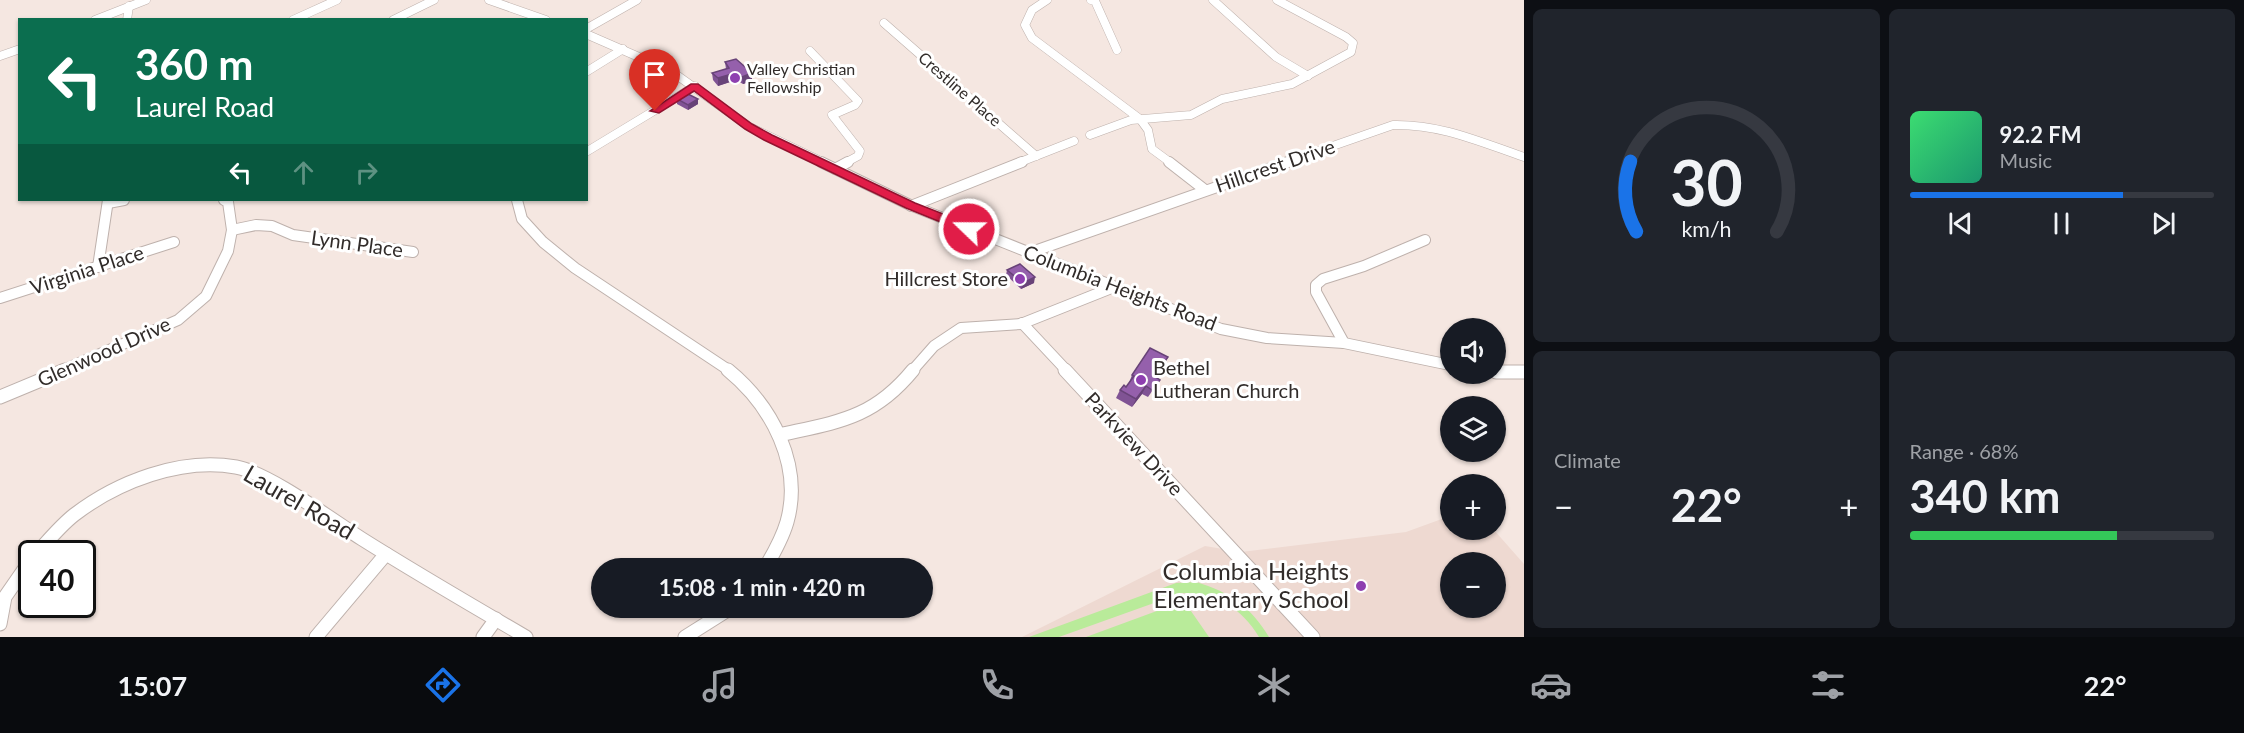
<!DOCTYPE html>
<html lang="en">
<head>
<meta charset="utf-8">
<style>
	body { margin:0; font-family:Lato,sans-serif; background:#20242c; color:#f1f3f6; height:100vh; display:flex; flex-direction:column; font-size:22px; white-space:nowrap }
	* { box-sizing:border-box; margin:0 }
	p { font-size:20px; color:#9ea1a6 }
	.icon { flex:none; width:33px; height:33px; fill:none; stroke:currentColor; stroke-width:2; stroke-linecap:round; stroke-linejoin:round }
	.map { position:relative; flex:1; overflow:hidden }
	.drawer { display:flex; flex-direction:column; gap:9px; padding:9px; background:#0d0f14; width:720px }
	.drawer>* { flex:none }
	.top-card { position:absolute; left:18px; top:18px; width:570px; height:183px; border-radius:0px; box-shadow:0 2px 4px #0004; background:#0b6e4f; color:#fff; overflow:hidden }
	.tools { position:absolute; left:1440px; top:318px; display:grid; gap:12px }
	.tools a { display:grid; place-items:center; width:66px; height:66px; border-radius:50%; background:#171b24; box-shadow:0 2px 4px #0004; font-size:30px }
	.speed { position:absolute; left:18px; top:540px; display:flex; gap:12px; font-size:30px; font-weight:700; text-align:center }
	.speed>* { display:grid; place-content:center; width:78px; height:78px; border-radius:50%; background:#171b24; box-shadow:0 2px 4px #0004; line-height:1 }
	.speed .limit { border:3px solid #111; border-radius:9px; background:#fff; color:#111 }
	.pin { position:absolute; display:grid; place-items:center; width:51px; height:51px; color:#fff; margin:-62px -26px; border-radius:50% 50% 50% 0; rotate:-45deg; box-shadow:0 0 6px #0007 }
	.pin .icon { rotate:45deg }
	.me { position:absolute; width:66px; margin:-33px; rotate:292deg; stroke-linejoin:round; filter:drop-shadow(0 0 4px #0008) }
	.turn { display:flex; align-items:center; gap:21px; height:126px; padding:0 18px; font-size:27px }
	.turn .icon { width:78px; height:78px; stroke-width:2.5 }
	.turn b { display:block; font-size:42px; line-height:51px }
	.lanes { display:flex; align-items:center; height:57px; padding:0 18px; background:#0003; justify-content:center; gap:30px; direction:ltr }
	.lanes .off { opacity:.35 }
	.big { font-size:45px; font-weight:700; line-height:1.1 }
	.drawer .card { flex:1; display:flex; flex-direction:column; justify-content:center; gap:9px; min-width:0; padding:0 21px; border-radius:9px; background:#20242c }
	.drawer .dial { align-items:center; gap:0 }
	.dial svg { height:156px; overflow:visible; fill:none; stroke:#363941; stroke-width:7; stroke-linecap:round; text-anchor:middle }
	.dial text { fill:#f1f3f6; stroke:none }
	.song { display:flex; align-items:center; gap:18px }
	.cover { width:72px; height:72px; border-radius:9px; background:linear-gradient(135deg,hsl(140 70% 55%),hsl(160 70% 35%)) }
	.played { height:6px; border-radius:3px; background:linear-gradient(90deg,#1a73e8 70%,#363941 70%) }
	.keys { display:flex; justify-content:space-around; direction:ltr }
	.heat { display:flex; justify-content:space-between; align-items:center; font-size:33px; direction:ltr }
	.charge { height:9px; border-radius:4px; background:linear-gradient(90deg,#34c759 68%,#363941 0) }
	.drawer .tiles { flex:1; display:grid; gap:9px; grid-template-columns:repeat(2,1fr) }
	.trip { position:absolute; left:591px; top:558px; width:342px; height:60px; border-radius:30px; background:#171b24; box-shadow:0 2px 4px #0004; font-weight:700; line-height:60px; text-align:center }
	.tab-bar { display:flex; height:96px; justify-content:space-around; align-items:center; background:#090b0e; color:#9ea1a6 }
	.tab-bar .icon { width:42px; height:42px }
	.tab-bar .active { color:#1a73e8 }
	.tab-bar b { font-size:27px; color:#f1f3f6 }
	main { display:flex; flex:1; min-height:0 }
	.map>svg:first-child { display:block }
	.built { fill:#eed9d1; fill-rule:evenodd }
	.green { fill:#b9eb9a }
	.lines { fill:none; stroke-linecap:round; stroke-linejoin:round }
	.minor-far2-casing { stroke:#beb1ac; stroke-width:9 }
	.minor-far1-casing { stroke:#beb1ac; stroke-width:12 }
	.minor-casing { stroke:#beb1ac; stroke-width:15 }
	.minor-far2 { stroke:#fff; stroke-width:8 }
	.minor-far1 { stroke:#fff; stroke-width:10 }
	.minor { stroke:#fff; stroke-width:13 }
	.wall { fill:#805394 }
	.shaded-wall { fill:#684378 }
	.building { fill:#9560ac; stroke:#684378; stroke-width:1.5 }
	.route { fill:#e11d48; stroke:#92132f; stroke-width:1.5 }
	.poi-dot { fill:#8e3fb0; stroke:#fff; stroke-width:2 }
	.labels { text-anchor:middle; stroke-width:6; stroke-linejoin:round; paint-order:stroke }
	.far-poi-label { font-size:16px; fill:#312c2a; stroke:#fff; text-anchor:start }
	.far-street-label { font-size:16px; fill:#312c2a; stroke:#fff }
	.street-label { font-size:20px; fill:#312c2a; stroke:#fff }
	.poi-label { font-size:20px; fill:#312c2a; stroke:#fff; text-anchor:end }
	.near-street-label { font-size:24px; fill:#312c2a; stroke:#fff }
	.near-poi-label { font-size:24px; fill:#312c2a; stroke:#fff; text-anchor:end }
</style>
</head>
<body>
<main>
<div class="map">
<svg width="1524" height="637" viewBox="0 0 1524 637">
	<rect width="100%" height="100%" fill="#f5e7e1"/>
	<!-- built -->
	<path class="built" d="M 1450,516 L 1450,530 L 1494,530 L 1524,564 L 1524,637 L 1022,637 L 1205,546 L 1241,552 L 1406,532 ZM 1450,562 L 1496,562 L 1496,608 L 1450,608 Z"/>
	<!-- green -->
	<g class="green">
		<path d="M 1196,582 C 1230,592 1251,607 1269,637 L 1259,637 C 1242,608 1216,593 1182,593 L 1059,637 L 1029,637 L 1176,583 Z"/>
		<polygon points="1184,601 1209,637 1086,637"/>
	</g>
	<g class="lines">
		<!-- minor-far2 casing -->
		<g class="minor-far2-casing">
			<g id="minor-far2">
				<polyline points="489,0 546,20"/>
				<polyline points="1047,0 1032,10 1025,25 1032,38 1140,119 1148,130 1152,149 1171,163"/>
				<polyline points="1091,0 1095,1 1117,50"/>
				<polyline points="1213,0 1276,57 1308,76"/>
				<polyline points="95,20 146,0"/>
				<polyline points="127,20 129,6"/>
				<polyline points="293,20 337,0"/>
				<polyline points="393,20 434,0"/>
				<polyline points="884,23 1036,156"/>
				<polyline points="586,29 637,0"/>
				<polyline points="586,34 671,71 748,126 825,163"/>
				<polyline points="810,51 858,101 855,105 832,115 860,151 858,156 845,163"/>
				<polyline points="0,56 20,49"/>
				<polyline points="586,72 623,49"/>
				<polyline points="1090,135 1131,120 1191,115 1222,99 1292,84 1351,52 1353,43 1346,37 1277,0"/>
				<polyline points="586,152 695,86"/>
				<polyline points="1018,163 1074,141"/>
				<path d="M 1284,163 L 1393,125 C 1441,124 1480,142 1524,157"/>
			</g>
		</g>
		<!-- minor-far1 casing -->
		<g class="minor-far1-casing">
			<g id="minor-far1">
				<polyline points="821,162 910,205 1221,329 1267,338 1344,343 1450,365"/>
				<polyline points="1169,162 1205,190"/>
				<polyline points="835,169 848,162"/>
				<polyline points="517,200 522,219 543,242 575,268 730,371"/>
				<polyline points="108,203 124,200"/>
				<polyline points="911,206 1022,162"/>
				<polyline points="232,230 256,225 272,226 293,235 413,252"/>
				<polyline points="1029,253 1288,162"/>
				<polyline points="98,267 108,200"/>
				<polyline points="0,298 174,242"/>
				<polyline points="1022,323 1067,371"/>
				<polyline points="1344,343 1316,292 1316,285 1323,279 1364,266 1425,240"/>
				<polyline points="61,371 178,320 206,296 228,251 232,230 228,202 224,200"/>
				<polyline points="912,371 934,346 961,328 1021,324 1114,287"/>
			</g>
		</g>
		<!-- minor casing -->
		<g class="minor-casing">
			<g id="minor">
				<path d="M 728,370 C 772,406 803,465 787,522 C 782,539 774,553 765,568"/>
				<polyline points="1065,370 1313,637"/>
				<polyline points="1496,372 1524,372"/>
				<polyline points="0,397 65,370"/>
				<path d="M 779,435 C 837,422 873,419 913,370"/>
				<path d="M 36,554 C 48,541 60,526 74,515 C 117,482 181,457 236,467 C 269,473 332,520 362,539 C 416,573 471,605 526,637"/>
				<polyline points="0,624 5,597 32,558"/>
				<polyline points="316,637 386,554"/>
				<polyline points="483,637 496,619"/>
				<polyline points="685,637 731,608"/>
			</g>
		</g>
		<!-- minor-far2 -->
		<use href="#minor-far2" class="minor-far2"/>
		<!-- minor-far1 -->
		<use href="#minor-far1" class="minor-far1"/>
		<!-- minor -->
		<use href="#minor" class="minor"/>
	</g>
	<!-- wall -->
	<g class="wall">
		<polygon points="725,62 752,81 743,84 736,80 718,86 713,80 712,73 726,69"/>
		<polygon points="677,99 698,104 688,110 677,104"/>
		<polygon points="1007,270 1034,283 1021,289 1006,275"/>
		<polygon points="1164,365 1155,377 1155,387 1148,397 1142,394 1132,407 1116,398 1120,390 1126,387 1129,383 1132,375"/>
	</g>
	<!-- shaded-wall -->
	<g class="shaded-wall">
		<polygon points="735,73 736,80 718,86 718,78"/>
		<polygon points="752,73 752,81 743,84 742,77"/>
		<polygon points="698,99 698,104 688,110 688,105"/>
		<polygon points="1035,277 1034,283 1021,289 1023,283"/>
		<polygon points="1168,357 1164,365 1149,384 1154,376"/>
		<polygon points="1146,386 1142,394 1132,407 1136,399"/>
	</g>
	<!-- building -->
	<g class="building">
		<polygon points="736,59 752,73 742,77 735,73 718,78 712,73 729,68 725,62"/>
		<polygon points="686,93 698,99 688,105 677,99"/>
		<polygon points="1020,264 1035,277 1023,283 1007,270"/>
		<polygon points="1150,348 1168,357 1154,376 1160,380 1152,390 1146,386 1136,399 1120,390 1124,385 1126,387 1134,376 1132,375"/>
	</g>
	<!-- route -->
	<polygon class="route" points="691,84 698,84 752,124 772,135 915,203 974,226 976,229 974,232 965,232 906,208 764,140 745,129 694,91 659,113 650,111"/>
	<!-- markers -->
	<g class="poi-dot">
		<circle cx="735" cy="78" r="6"/>
		<circle cx="1020" cy="279" r="6"/>
		<circle cx="1141" cy="380" r="6"/>
		<circle cx="1361" cy="586" r="6"/>
	</g>
	<g class="labels">
		<!-- far-poi labels -->
		<g class="far-poi-label">
			<text x="747" y="75">Valley Christian<tspan x="747" dy="18">Fellowship</tspan></text>
		</g>
		<!-- far-street labels -->
		<g class="far-street-label">
			<text transform="translate(960 89) rotate(41)" y="6">Crestline Place</text>
		</g>
		<!-- street labels -->
		<g class="street-label">
			<text transform="translate(1275 166) rotate(-19)" y="7">Hillcrest Drive</text>
			<text transform="translate(357 244) rotate(8)" y="7">Lynn Place</text>
			<text transform="translate(87 270) rotate(-18)" y="7">Virginia Place</text>
			<text transform="translate(1120 288) rotate(21)" y="7">Columbia Heights Road</text>
			<text transform="translate(104 352) rotate(-24)" y="7">Glenwood Drive</text>
			<text transform="translate(1134 444) rotate(47)" y="7">Parkview Drive</text>
		</g>
		<!-- poi labels -->
		<g class="poi-label">
			<text x="1008" y="286">Hillcrest Store</text>
			<text x="1153" y="375" text-anchor="start">Bethel<tspan x="1153" dy="23">Lutheran Church</tspan></text>
		</g>
		<!-- near-street labels -->
		<g class="near-street-label">
			<text transform="translate(299 503) rotate(30)" y="8">Laurel Road</text>
		</g>
		<!-- near-poi labels -->
		<g class="near-poi-label">
			<text x="1349" y="580">Columbia Heights<tspan x="1349" dy="28">Elementary School</tspan></text>
		</g>
	</g>
</svg>
<div class="tools">
<a><svg class="icon" aria-label="sound" viewBox="0 0 24 24"><path d="M4 9h4l5-4v14l-5-4H4zM17 9q2 3 0 6"/></svg></a>
<a><svg class="icon" aria-label="layers" viewBox="0 0 24 24"><path d="M12 4l9 5-9 5-9-5zM3 14l9 5 9-5"/></svg></a>
<a>+</a>
<a>−</a>
</div>
<div class="speed"><div class="limit">40</div></div>
<div class="pin" style="left:655px;top:111px;background:#d93025"><svg class="icon" aria-label="arrive" viewBox="0 0 24 24"><path d="M6 21V4h12l-3 4 3 4H6"/></svg></div>
<svg class="me" style="left:969px;top:229px" viewBox="-20 -20 40 40"><circle r="17" fill="#e11d48" stroke="#fff" stroke-width="3"/><path d="M0-11L8 9 0 5-8 9z" fill="#fff"/></svg>
<div class="trip">15:08 · 1 min · 420 m</div>
<div class="top-card">
<div class="turn"><svg class="icon" aria-label="left" viewBox="0 0 24 24"><path d="M17 20v-9H6M10 6l-5 5 5 5"/></svg><div><b>360 m</b>Laurel Road</div></div>
<div class="lanes"><svg class="icon" aria-label="left" viewBox="0 0 24 24"><path d="M17 20v-9H6M10 6l-5 5 5 5"/></svg><svg class="icon off" aria-label="ahead" viewBox="0 0 24 24"><path d="M12 20V5M6 11l6-6 6 6"/></svg><svg class="icon off" aria-label="right" viewBox="0 0 24 24"><path d="M7 20v-9h11M14 6l5 5-5 5"/></svg></div>
</div>
</div>
<section class="drawer">
<div class="tiles">
<div class="card dial"><svg viewBox="0 0 100 80">
<path d="M14 69A42 42 0 1 1 86 69"/>
<path d="M14 69A42 42 0 0 1 11 33" stroke="#1a73e8"/>
<text x="50" y="56" font-size="32" font-weight="700">30</text>
<text x="50" y="72" font-size="11">km/h</text>
</svg></div>
<div class="card">
<div class="song"><i class="cover"></i><div><b>92.2 FM</b><p>Music</p></div></div>
<div class="played"></div>
<div class="keys"><svg class="icon" aria-label="previous" viewBox="0 0 24 24"><path d="M18 5L8 12l10 7zM5 5v14"/></svg><svg class="icon" aria-label="pause" viewBox="0 0 24 24"><path d="M8 5v14M16 5v14"/></svg><svg class="icon" aria-label="next" viewBox="0 0 24 24"><path d="M6 5l10 7-10 7zM19 5v14"/></svg></div>
</div>
<div class="card"><p>Climate</p>
<div class="heat"><a>−</a><b class="big">22°</b><a>+</a></div>
</div>
<div class="card"><p>Range · 68%</p><b class="big">340 km</b><div class="charge"></div></div>
</div>
</section>
</main>
<nav class="tab-bar">
<b>15:07</b>
<svg class="icon active" aria-label="directions" viewBox="0 0 24 24"><path d="M12 3l9 9-9 9-9-9zM9 14v-3h6M13 9l2 2-2 2"/></svg>
<svg class="icon" aria-label="music" viewBox="0 0 24 24"><path d="M9 18V5l10-2v13"/><circle cx="6" cy="18" r="3"/><circle cx="16" cy="16" r="3"/></svg>
<svg class="icon" aria-label="phone" viewBox="0 0 24 24"><path d="M5 4h4l2 5-3 2q2 4 5 5l2-3 5 2v4C11 20 4 13 5 4z"/></svg>
<svg class="icon" aria-label="climate" viewBox="0 0 24 24"><path d="M12 3v18M4 7l16 10M4 17L20 7"/></svg>
<svg class="icon" aria-label="car" viewBox="0 0 24 24"><path d="M5 17H2v-5l4-1 3-4h7l3 4 3 1v5h-3M9 17h6M6 11h13"/><circle cx="7" cy="17" r="2"/><circle cx="17" cy="17" r="2"/></svg>
<svg class="icon" aria-label="filters" viewBox="0 0 24 24"><path d="M4 7h16M4 17h16"/><circle cx="9" cy="7" r="2"/><circle cx="15" cy="17" r="2"/></svg>
<b>22°</b>
</nav>
</body>
</html>
